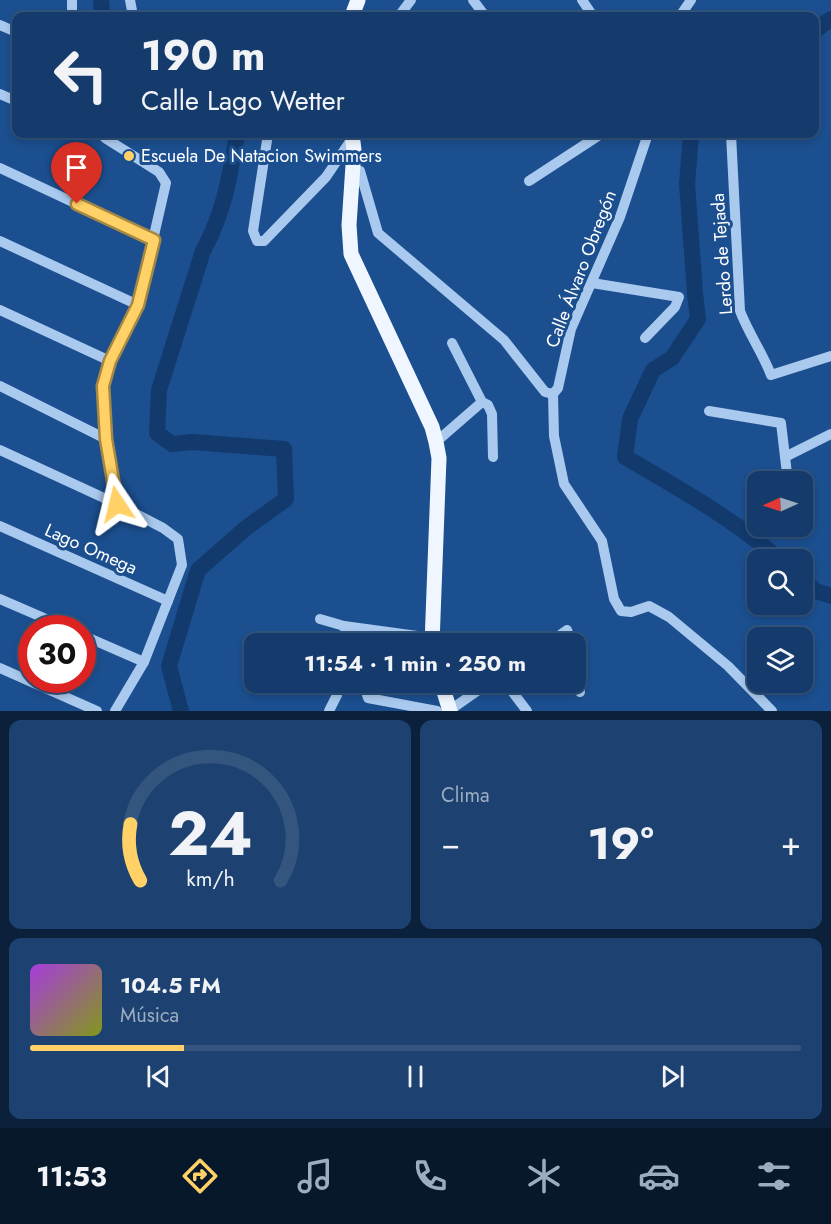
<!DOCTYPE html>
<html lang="es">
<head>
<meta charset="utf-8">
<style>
	body { margin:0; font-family:Jost,sans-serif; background:#1d4271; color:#f1f3f6; height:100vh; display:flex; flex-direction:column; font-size:22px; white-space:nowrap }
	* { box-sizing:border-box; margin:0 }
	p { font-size:20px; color:#9dadc1 }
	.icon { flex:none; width:33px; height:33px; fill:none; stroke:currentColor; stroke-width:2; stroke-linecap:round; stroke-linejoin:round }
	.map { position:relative; height:711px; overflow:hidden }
	.drawer { display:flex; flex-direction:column; gap:9px; padding:9px; background:#0b203b; flex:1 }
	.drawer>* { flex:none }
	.hud { position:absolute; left:12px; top:12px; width:807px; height:126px; border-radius:12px; box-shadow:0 3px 9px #0003,0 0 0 2px #33557e; background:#143b6b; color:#f1f3f6; overflow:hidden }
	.needle { width:39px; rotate:267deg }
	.fabs { position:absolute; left:747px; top:471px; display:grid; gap:12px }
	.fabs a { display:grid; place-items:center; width:66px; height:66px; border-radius:12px; background:#143b6b; box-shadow:0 3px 9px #0003,0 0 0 2px #33557e; font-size:30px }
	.speed { position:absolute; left:18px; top:615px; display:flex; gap:12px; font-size:30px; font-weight:700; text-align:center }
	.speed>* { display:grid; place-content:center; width:78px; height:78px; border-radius:50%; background:#143b6b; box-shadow:0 3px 9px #0003,0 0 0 2px #33557e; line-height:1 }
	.speed .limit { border:9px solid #d22; background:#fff; color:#111 }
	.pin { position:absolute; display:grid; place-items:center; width:51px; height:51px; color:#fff; margin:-62px -26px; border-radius:50% 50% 50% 0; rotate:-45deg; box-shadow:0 0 6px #0007 }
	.pin .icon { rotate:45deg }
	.me { position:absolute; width:66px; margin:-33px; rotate:350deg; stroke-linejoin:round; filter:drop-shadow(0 0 4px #0008) }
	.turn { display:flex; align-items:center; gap:21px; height:126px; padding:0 30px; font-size:27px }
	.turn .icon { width:78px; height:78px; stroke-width:2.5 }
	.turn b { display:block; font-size:42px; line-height:51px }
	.big { font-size:45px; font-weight:700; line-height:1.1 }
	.drawer .tile { flex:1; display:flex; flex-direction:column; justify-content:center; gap:9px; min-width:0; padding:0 21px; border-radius:12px; background:#1d4271 }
	.drawer .dial { align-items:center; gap:0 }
	.dial svg { height:156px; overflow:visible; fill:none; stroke:#33557e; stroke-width:7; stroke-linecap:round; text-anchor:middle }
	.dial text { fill:#f1f3f6; stroke:none }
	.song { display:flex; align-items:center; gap:18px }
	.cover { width:72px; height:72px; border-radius:9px; background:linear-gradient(135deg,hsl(280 70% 55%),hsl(70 70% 35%)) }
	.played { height:6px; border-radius:3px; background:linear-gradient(90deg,#ffd166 20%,#33557e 20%) }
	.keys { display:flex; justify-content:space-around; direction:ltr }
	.heat { display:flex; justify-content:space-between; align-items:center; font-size:33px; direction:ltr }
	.drawer .tiles { flex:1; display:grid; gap:9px; grid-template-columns:1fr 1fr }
	.tile:last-child { grid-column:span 2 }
	.trip { position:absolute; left:244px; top:633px; width:342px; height:60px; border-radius:12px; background:#143b6b; box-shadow:0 3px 9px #0003,0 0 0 2px #33557e; font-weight:700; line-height:60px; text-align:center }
	.tab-bar { display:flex; height:96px; justify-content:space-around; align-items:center; background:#08182b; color:#9dadc1 }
	.tab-bar .icon { width:42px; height:42px }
	.tab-bar .active { color:#ffd166 }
	.tab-bar b { font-size:27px; color:#f1f3f6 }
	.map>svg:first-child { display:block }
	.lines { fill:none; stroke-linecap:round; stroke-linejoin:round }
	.river { stroke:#123a6d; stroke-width:16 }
	.minor { stroke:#a9c9ee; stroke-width:10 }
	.major { stroke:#f0f6ff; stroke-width:15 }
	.route-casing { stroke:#a68842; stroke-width:15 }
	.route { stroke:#ffd166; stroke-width:10 }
	.poi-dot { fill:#ffd166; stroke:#1b4f8f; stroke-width:2 }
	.labels { text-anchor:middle; stroke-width:6; stroke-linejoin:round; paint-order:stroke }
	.poi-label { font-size:18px; fill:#fff; stroke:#1b4f8f; text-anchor:start }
	.street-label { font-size:18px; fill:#fff; stroke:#1b4f8f }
</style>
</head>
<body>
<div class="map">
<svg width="831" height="711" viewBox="0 0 831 711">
	<rect width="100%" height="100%" fill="#1b4f8f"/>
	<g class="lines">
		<!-- river -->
		<g class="river">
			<polyline points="101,0 102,16"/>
			<polyline points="814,31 831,19"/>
			<path d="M 691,134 L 687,184 L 695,293 L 698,319 L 672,358 L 653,370 L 630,419 L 625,457 C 678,488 734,519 780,560"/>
			<polyline points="802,579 816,591 831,596"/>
			<path d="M 181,711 L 169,666 L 198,570 L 246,528 L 286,499 L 284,449 L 192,442 L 172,444 L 157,433 L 159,390 L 203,251 C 224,213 230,176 237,134"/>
		</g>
		<!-- minor -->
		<g class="minor">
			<polyline points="130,0 133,16"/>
			<polyline points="473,0 485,16"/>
			<polyline points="582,0 593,16"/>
			<polyline points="72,16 72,0"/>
			<polyline points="399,16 411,0"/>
			<polyline points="680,16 691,0"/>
			<polyline points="0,25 16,32"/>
			<polyline points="0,94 16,101"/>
			<polyline points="103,134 105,138 159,172 166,183 138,305 110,361 103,386 106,439 117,504"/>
			<polyline points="268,134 253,231 257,241 264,241 326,177 353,137"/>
			<path d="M 731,134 L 740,311 C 749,334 762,352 771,375 L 831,356"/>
			<polyline points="0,168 154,240"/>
			<polyline points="353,170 360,171 378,233 504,340 545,392 553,394"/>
			<polyline points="529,181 601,134"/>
			<polyline points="0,241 138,305"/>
			<polyline points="592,283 679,297 675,307 645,338"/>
			<polyline points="0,310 110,361"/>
			<polyline points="452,343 482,402 488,405 492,414 493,457"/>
			<polyline points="0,386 106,439"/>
			<polyline points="553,394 554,436 564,484 602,541 614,599 621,611 631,612 649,606 669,617 728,666 772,711"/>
			<polyline points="553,394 558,388 571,329 620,217 648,134"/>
			<polyline points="709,411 781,423 788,482"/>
			<polyline points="436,442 482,402"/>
			<polyline points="0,450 117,504 163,528 178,539 182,565 144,662 115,711"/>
			<polyline points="785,457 831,434"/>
			<polyline points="0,526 168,601"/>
			<polyline points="0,599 67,628"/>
			<polyline points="320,619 344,626 432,638"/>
			<polyline points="344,626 350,644"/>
			<polyline points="82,635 144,662"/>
			<polyline points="547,644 567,630 572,644"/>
			<polyline points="576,655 580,692"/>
			<polyline points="0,668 97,711"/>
			<polyline points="363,682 368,698 437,711"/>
			<polyline points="505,682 527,711"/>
			<polyline points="450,710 490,682"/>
			<polyline points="329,711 337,695"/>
		</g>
		<!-- major -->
		<g class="major">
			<polyline points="352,16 358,0"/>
			<polyline points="352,134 354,150 349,225 351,254 432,427 436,442 439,458 432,644"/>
			<polyline points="441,682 450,711"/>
		</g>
	</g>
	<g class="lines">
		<!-- route casing -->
		<g class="route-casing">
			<polyline id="route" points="77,204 154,240 138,305 110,361 103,386 106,439 117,504"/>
		</g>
		<!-- route -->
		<use href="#route" class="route"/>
	</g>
	<!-- markers -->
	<circle class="poi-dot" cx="129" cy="156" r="6"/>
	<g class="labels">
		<!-- poi labels -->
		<g class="poi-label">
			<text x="141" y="162">Escuela De Natacion Swimmers</text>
		</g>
		<!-- street labels -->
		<g class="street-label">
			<text transform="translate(722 254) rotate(-94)" y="6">Lerdo de Tejada</text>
			<text transform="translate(581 269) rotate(-69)" y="6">Calle Álvaro Obregón</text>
			<text transform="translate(91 549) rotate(24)" y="6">Lago Omega</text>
		</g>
	</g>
</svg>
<div class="fabs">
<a><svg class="needle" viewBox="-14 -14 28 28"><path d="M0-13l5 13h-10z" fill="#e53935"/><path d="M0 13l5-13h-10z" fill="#9dadc1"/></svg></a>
<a><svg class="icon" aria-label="search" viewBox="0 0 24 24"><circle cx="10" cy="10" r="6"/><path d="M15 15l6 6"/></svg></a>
<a><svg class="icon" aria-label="layers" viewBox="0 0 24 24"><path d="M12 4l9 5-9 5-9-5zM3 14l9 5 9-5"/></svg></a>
</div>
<div class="speed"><div class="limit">30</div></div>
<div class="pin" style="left:77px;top:204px;background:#d93025"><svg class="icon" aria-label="arrive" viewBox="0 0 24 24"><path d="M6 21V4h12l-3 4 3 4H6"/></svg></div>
<svg class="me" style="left:117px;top:504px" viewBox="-20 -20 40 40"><path d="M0-17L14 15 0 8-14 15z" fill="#ffd166" stroke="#fff" stroke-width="4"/></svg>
<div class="trip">11:54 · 1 min · 250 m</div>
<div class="hud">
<div class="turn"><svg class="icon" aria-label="left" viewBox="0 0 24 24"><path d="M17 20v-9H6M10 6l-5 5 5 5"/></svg><div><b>190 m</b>Calle Lago Wetter</div></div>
</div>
</div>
<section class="drawer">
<div class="tiles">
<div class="tile dial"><svg viewBox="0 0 100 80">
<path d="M14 69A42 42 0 1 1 86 69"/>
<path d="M14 69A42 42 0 0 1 9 40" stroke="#ffd166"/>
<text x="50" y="56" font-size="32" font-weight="700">24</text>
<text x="50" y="72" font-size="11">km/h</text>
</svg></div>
<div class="tile"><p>Clima</p>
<div class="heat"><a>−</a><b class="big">19°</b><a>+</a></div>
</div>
<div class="tile">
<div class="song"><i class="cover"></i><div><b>104.5 FM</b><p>Música</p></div></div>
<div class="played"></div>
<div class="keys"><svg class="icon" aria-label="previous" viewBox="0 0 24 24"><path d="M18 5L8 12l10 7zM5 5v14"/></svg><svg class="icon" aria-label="pause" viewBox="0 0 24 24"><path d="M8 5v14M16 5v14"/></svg><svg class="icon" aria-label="next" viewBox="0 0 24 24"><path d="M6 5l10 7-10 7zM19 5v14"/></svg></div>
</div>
</div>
</section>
<nav class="tab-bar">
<b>11:53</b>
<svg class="icon active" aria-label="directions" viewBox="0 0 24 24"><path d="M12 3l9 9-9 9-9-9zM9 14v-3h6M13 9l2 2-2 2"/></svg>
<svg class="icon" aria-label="music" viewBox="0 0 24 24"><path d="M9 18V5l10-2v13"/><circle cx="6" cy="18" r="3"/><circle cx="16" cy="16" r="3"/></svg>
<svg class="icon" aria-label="phone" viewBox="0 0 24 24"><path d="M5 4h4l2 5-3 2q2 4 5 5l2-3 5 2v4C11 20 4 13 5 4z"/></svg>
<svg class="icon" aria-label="climate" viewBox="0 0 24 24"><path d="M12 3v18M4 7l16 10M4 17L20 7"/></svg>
<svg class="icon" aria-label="car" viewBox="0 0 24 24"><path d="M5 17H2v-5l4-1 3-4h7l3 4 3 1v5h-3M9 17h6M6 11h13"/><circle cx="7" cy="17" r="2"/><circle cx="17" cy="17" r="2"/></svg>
<svg class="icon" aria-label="filters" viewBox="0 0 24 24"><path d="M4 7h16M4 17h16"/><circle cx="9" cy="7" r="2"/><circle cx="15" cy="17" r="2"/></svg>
</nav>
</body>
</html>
